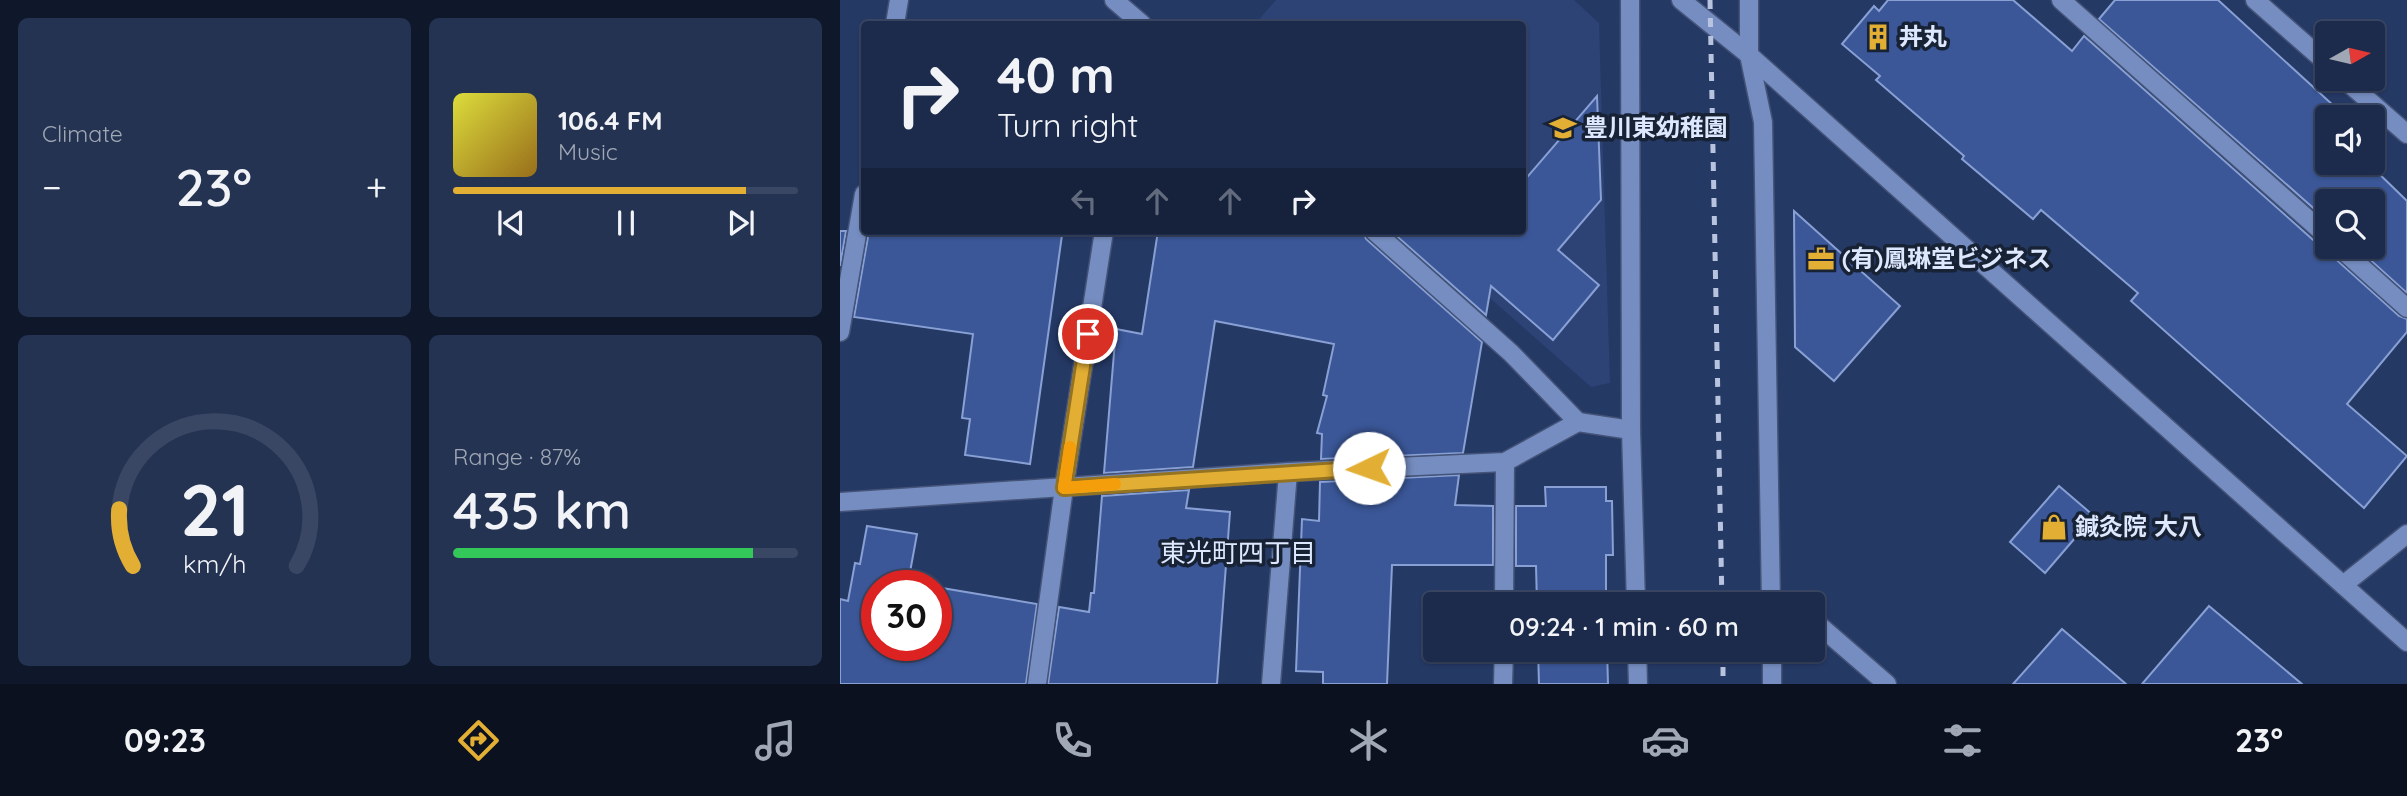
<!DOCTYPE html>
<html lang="en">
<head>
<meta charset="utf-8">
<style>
	body { margin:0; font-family:Quicksand,"Noto Sans JP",sans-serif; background:#253353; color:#f1f3f6; height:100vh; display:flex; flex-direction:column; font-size:26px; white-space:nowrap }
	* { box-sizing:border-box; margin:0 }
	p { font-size:23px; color:#a0a7b5 }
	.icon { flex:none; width:38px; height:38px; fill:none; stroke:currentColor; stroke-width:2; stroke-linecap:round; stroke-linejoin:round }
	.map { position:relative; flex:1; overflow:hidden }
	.side { display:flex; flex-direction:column; gap:18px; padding:18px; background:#0f182a; width:840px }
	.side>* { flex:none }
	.guide { position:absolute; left:21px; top:21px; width:665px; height:214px; border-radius:7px; box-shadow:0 2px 5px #0004,0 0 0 2px #3a4764; background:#1c2b4c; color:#f1f3f6; overflow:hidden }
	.needle { width:46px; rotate:82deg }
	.buttons { position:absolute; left:1475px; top:21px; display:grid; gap:14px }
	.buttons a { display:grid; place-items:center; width:70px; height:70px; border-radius:7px; background:#1c2b4c; box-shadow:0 2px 5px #0004,0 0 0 2px #3a4764; font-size:35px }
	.speed { position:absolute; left:21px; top:570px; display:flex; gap:14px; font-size:35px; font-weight:700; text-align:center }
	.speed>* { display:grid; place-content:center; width:91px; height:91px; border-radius:50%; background:#1c2b4c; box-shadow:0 2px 5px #0004,0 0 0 2px #3a4764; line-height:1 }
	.speed .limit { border:10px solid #d22; background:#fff; color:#111 }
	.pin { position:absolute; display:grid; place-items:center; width:60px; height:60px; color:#fff; margin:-30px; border:4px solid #fff; border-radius:50%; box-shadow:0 2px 7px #0007 }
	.me { position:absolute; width:77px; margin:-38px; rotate:267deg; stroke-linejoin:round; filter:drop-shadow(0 0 5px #0008) }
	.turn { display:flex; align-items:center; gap:24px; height:147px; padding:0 21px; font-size:32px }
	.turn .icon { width:91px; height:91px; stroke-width:2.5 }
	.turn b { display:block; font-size:49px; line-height:60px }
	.lanes { display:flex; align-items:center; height:66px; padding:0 21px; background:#0003; justify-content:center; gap:35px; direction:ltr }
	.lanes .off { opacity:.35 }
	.big { font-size:52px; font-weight:600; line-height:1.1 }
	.side .card { flex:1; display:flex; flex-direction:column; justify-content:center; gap:10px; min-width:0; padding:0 24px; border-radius:10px; background:#253353 }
	.side .dial { align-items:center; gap:0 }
	.dial svg { height:182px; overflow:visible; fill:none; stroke:#3a4764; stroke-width:7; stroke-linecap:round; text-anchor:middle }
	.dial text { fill:#f1f3f6; stroke:none }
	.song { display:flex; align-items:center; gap:21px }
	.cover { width:84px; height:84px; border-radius:10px; background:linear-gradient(135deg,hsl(60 70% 55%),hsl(40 70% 35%)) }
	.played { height:7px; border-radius:4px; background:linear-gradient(90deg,#e2af34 85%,#3a4764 85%) }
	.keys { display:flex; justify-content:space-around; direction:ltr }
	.heat { display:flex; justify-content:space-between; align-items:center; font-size:38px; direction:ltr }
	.charge { height:10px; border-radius:5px; background:linear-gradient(90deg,#34c759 87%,#3a4764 0) }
	.side .tiles { flex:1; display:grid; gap:18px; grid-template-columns:repeat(2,1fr) }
	.trip { position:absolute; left:583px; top:592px; width:402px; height:70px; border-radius:7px; background:#1c2b4c; box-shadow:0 2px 5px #0004,0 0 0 2px #3a4764; font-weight:600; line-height:70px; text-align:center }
	.menu { display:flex; height:112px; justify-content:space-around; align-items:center; background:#0b111e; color:#a0a7b5 }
	.menu .icon { width:49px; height:49px }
	.menu .active { color:#e2af34 }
	.menu b { font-size:32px; color:#f1f3f6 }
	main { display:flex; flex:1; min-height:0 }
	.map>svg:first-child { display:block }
	.built { fill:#2d4275 }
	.building { fill:#3b5798; stroke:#88a0d4; stroke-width:2 }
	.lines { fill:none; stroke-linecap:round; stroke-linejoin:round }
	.minor-casing { stroke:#445377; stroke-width:21 }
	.minor { stroke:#758dc0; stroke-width:18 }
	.rail { stroke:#b8c4df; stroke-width:5; stroke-dasharray:9 9; stroke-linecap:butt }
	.route-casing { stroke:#937222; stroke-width:18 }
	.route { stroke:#e2af34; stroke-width:12 }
	.slow { stroke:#f59e0b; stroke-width:12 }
	.labels { text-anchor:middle; stroke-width:7; stroke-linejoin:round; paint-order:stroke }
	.poi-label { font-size:24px; font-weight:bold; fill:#dde7fe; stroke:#182235; text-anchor:start }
	.neighbourhood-label { font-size:26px; fill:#dde7fe; stroke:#182235 }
</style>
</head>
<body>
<main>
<section class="side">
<div class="tiles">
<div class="card"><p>Climate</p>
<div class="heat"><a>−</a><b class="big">23°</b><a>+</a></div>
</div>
<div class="card">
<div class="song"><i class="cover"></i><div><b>106.4 FM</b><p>Music</p></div></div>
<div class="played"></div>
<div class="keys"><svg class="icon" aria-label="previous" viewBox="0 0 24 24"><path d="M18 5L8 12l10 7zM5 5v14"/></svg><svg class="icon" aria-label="pause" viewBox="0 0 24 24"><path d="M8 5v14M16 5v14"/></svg><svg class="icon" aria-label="next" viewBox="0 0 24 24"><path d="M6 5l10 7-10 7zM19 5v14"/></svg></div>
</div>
<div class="card dial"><svg viewBox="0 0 100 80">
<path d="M14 69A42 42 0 1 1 86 69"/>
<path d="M14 69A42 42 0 0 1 8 44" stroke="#e2af34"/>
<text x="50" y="56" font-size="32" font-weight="700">21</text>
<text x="50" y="72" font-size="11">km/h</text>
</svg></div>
<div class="card"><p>Range · 87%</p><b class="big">435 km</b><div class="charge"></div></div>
</div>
</section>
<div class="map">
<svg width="1567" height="684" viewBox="0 0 1567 684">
	<rect width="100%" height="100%" fill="#253965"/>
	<!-- built -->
	<polygon class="built" points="436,0 734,0 759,23 770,383 751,387 574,231 682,231 682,24 415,24"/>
	<!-- building -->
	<g class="building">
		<polygon points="1048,0 1173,0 1232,51 1244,36 1480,246 1488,248 1491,255 1559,316 1567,319 1567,332 1507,404 1567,456 1524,508 1291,301 1298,293 1201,210 1193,219 1122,159 1124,156 1036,80 1040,76 1002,44 1034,6 1039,11"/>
		<polygon points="1275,0 1378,0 1506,117 1481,117 1488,123 1488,163 1528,163 1567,201 1567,293 1516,247 1533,247 1533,201 1488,201 1488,221 1259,19"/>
		<polygon points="757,96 761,200 718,250 759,285 713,340 651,286 646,315 551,231 682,231 682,183"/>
		<polygon points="954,211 1060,306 994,381 955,347"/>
		<polygon points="0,231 6,231 0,266"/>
		<polygon points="29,231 198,231 222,235 190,464 125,455 130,419 122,418 133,334 14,317"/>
		<polygon points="318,231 523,231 526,239 642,342 623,453 481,459 482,434 477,433 487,396 483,395 494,344 375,321 353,467 264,473 276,329 302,334"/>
		<polygon points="619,475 615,505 653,506 653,565 552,565 547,684 483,684 483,672 456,671 462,519 479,521 480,482"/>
		<polygon points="1219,486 1254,516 1205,573 1170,542"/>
		<polygon points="705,487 766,487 766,501 772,501 773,555 766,555 766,604 697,604 696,566 676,566 676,506 706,506"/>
		<polygon points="349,490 346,508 390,512 377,684 208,684 219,607 249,612 251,593 254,593 262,496"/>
		<polygon points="27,526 77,534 68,583 89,586 37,586 37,646 96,646 96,587 197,604 186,684 0,684 0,599 8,601 15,563 20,564"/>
		<polygon points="1369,606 1462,684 1302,684"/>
		<polygon points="1222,629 1286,684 1173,684"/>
		<polygon points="698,649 767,649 768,684 699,684"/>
	</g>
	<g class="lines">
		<!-- minor casing -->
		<g class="minor-casing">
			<g id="minor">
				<polyline points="274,0 302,24"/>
				<polyline points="790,0 791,430 796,604"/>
				<polyline points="841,0 909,55 1567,642"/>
				<polyline points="909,0 909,55 923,122 931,604"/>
				<polyline points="1221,0 1488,237"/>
				<polyline points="1415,0 1488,64"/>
				<polyline points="55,24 59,0"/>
				<polyline points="1504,79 1567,134"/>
				<polyline points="534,231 671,353 738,422"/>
				<polyline points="1499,247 1567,308"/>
				<polyline points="0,332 24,194"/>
				<polyline points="0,502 448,472 665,462 738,422 791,430"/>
				<polyline points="1503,585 1567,534"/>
				<polyline points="664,604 665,462"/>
				<polyline points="973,620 1047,684"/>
				<polyline points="797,649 798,684"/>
				<polyline points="932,649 932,684"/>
				<polyline points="197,684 224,488 264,231"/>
				<polyline points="431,684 448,472"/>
				<polyline points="663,684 664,649"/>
			</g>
		</g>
		<!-- minor -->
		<use href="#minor" class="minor"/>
		<!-- rail -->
		<g class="rail">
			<polyline points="870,0 882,604"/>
			<polyline points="883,649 883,684"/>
		</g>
	</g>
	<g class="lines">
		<!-- route casing -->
		<g class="route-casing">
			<polyline id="route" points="248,334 224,488 529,468"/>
		</g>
		<!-- route -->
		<use href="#route" class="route"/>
		<!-- slow -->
		<polyline class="slow" points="230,447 224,488 275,484"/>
	</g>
	<!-- icons -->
	<defs>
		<g id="building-bare" transform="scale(2.1)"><path d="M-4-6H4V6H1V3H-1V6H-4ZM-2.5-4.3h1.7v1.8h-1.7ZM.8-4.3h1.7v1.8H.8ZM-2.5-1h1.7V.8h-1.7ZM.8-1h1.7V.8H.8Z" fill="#e2af34" stroke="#182235" stroke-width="2.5" paint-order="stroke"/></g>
		<g id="school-bare" transform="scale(2.1)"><path d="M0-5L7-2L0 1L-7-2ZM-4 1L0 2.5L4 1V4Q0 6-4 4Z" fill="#e2af34" stroke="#182235" stroke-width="2.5" paint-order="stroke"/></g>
		<g id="office-bare" transform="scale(2.1)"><path d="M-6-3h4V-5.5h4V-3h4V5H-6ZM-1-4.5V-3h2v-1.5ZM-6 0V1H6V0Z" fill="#e2af34" stroke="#182235" stroke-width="2.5" paint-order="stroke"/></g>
		<g id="shop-bare" transform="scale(2.1)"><path d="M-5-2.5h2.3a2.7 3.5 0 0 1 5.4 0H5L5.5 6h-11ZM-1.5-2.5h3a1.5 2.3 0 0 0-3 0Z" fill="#e2af34" stroke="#182235" stroke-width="2.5" paint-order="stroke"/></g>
	</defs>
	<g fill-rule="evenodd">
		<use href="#building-bare" x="1038" y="37"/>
		<use href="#school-bare" x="723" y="128"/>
		<use href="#office-bare" x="981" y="259"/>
		<use href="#shop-bare" x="1214" y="527"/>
	</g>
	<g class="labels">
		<!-- poi labels -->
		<g class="poi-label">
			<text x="1059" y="45">丼丸</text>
			<text x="744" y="136">豊川東幼稚園</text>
			<text x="1002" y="267">(有)鳳琳堂ビジネス</text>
			<text x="1235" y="535">鍼灸院 大八</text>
		</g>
		<!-- neighbourhood labels -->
		<g class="neighbourhood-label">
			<text x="398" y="562">東光町四丁目</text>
		</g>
	</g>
</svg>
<div class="buttons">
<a><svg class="needle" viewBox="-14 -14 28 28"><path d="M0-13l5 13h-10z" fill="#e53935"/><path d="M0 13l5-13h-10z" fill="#a0a7b5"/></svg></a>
<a><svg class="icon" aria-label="sound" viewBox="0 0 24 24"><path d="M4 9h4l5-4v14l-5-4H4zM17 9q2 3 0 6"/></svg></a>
<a><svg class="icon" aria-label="search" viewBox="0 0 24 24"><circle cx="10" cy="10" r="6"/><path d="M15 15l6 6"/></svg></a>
</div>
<div class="speed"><div class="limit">30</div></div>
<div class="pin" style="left:248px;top:334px;background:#d93025"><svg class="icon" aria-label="arrive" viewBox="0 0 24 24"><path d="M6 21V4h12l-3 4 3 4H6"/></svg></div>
<svg class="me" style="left:529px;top:468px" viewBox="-20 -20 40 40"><circle r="19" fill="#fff"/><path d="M0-13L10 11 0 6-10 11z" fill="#e2af34"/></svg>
<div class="trip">09:24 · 1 min · 60 m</div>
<div class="guide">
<div class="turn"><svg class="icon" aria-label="right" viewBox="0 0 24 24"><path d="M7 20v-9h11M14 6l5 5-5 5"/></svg><div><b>40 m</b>Turn right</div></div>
<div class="lanes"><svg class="icon off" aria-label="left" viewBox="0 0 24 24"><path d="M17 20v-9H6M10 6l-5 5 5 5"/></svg><svg class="icon off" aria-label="ahead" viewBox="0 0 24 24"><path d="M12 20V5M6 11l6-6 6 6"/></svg><svg class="icon off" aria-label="ahead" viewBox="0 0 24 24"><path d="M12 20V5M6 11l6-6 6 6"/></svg><svg class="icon" aria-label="right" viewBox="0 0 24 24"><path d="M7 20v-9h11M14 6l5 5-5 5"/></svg></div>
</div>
</div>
</main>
<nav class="menu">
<b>09:23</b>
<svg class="icon active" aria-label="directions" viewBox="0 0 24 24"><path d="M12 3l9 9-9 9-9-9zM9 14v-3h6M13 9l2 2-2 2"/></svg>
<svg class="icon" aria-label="music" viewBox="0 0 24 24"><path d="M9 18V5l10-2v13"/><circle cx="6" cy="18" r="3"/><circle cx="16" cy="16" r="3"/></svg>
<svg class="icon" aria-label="phone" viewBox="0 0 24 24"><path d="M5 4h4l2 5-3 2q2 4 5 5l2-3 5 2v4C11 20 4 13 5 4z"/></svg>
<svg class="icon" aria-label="climate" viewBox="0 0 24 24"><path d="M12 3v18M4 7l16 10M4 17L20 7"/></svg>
<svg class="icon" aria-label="car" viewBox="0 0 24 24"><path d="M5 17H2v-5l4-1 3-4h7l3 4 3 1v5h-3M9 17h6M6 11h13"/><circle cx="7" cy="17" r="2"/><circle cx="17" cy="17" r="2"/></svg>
<svg class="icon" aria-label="filters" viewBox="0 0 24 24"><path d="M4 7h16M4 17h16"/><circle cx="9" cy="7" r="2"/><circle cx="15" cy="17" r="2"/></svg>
<b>23°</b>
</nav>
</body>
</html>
